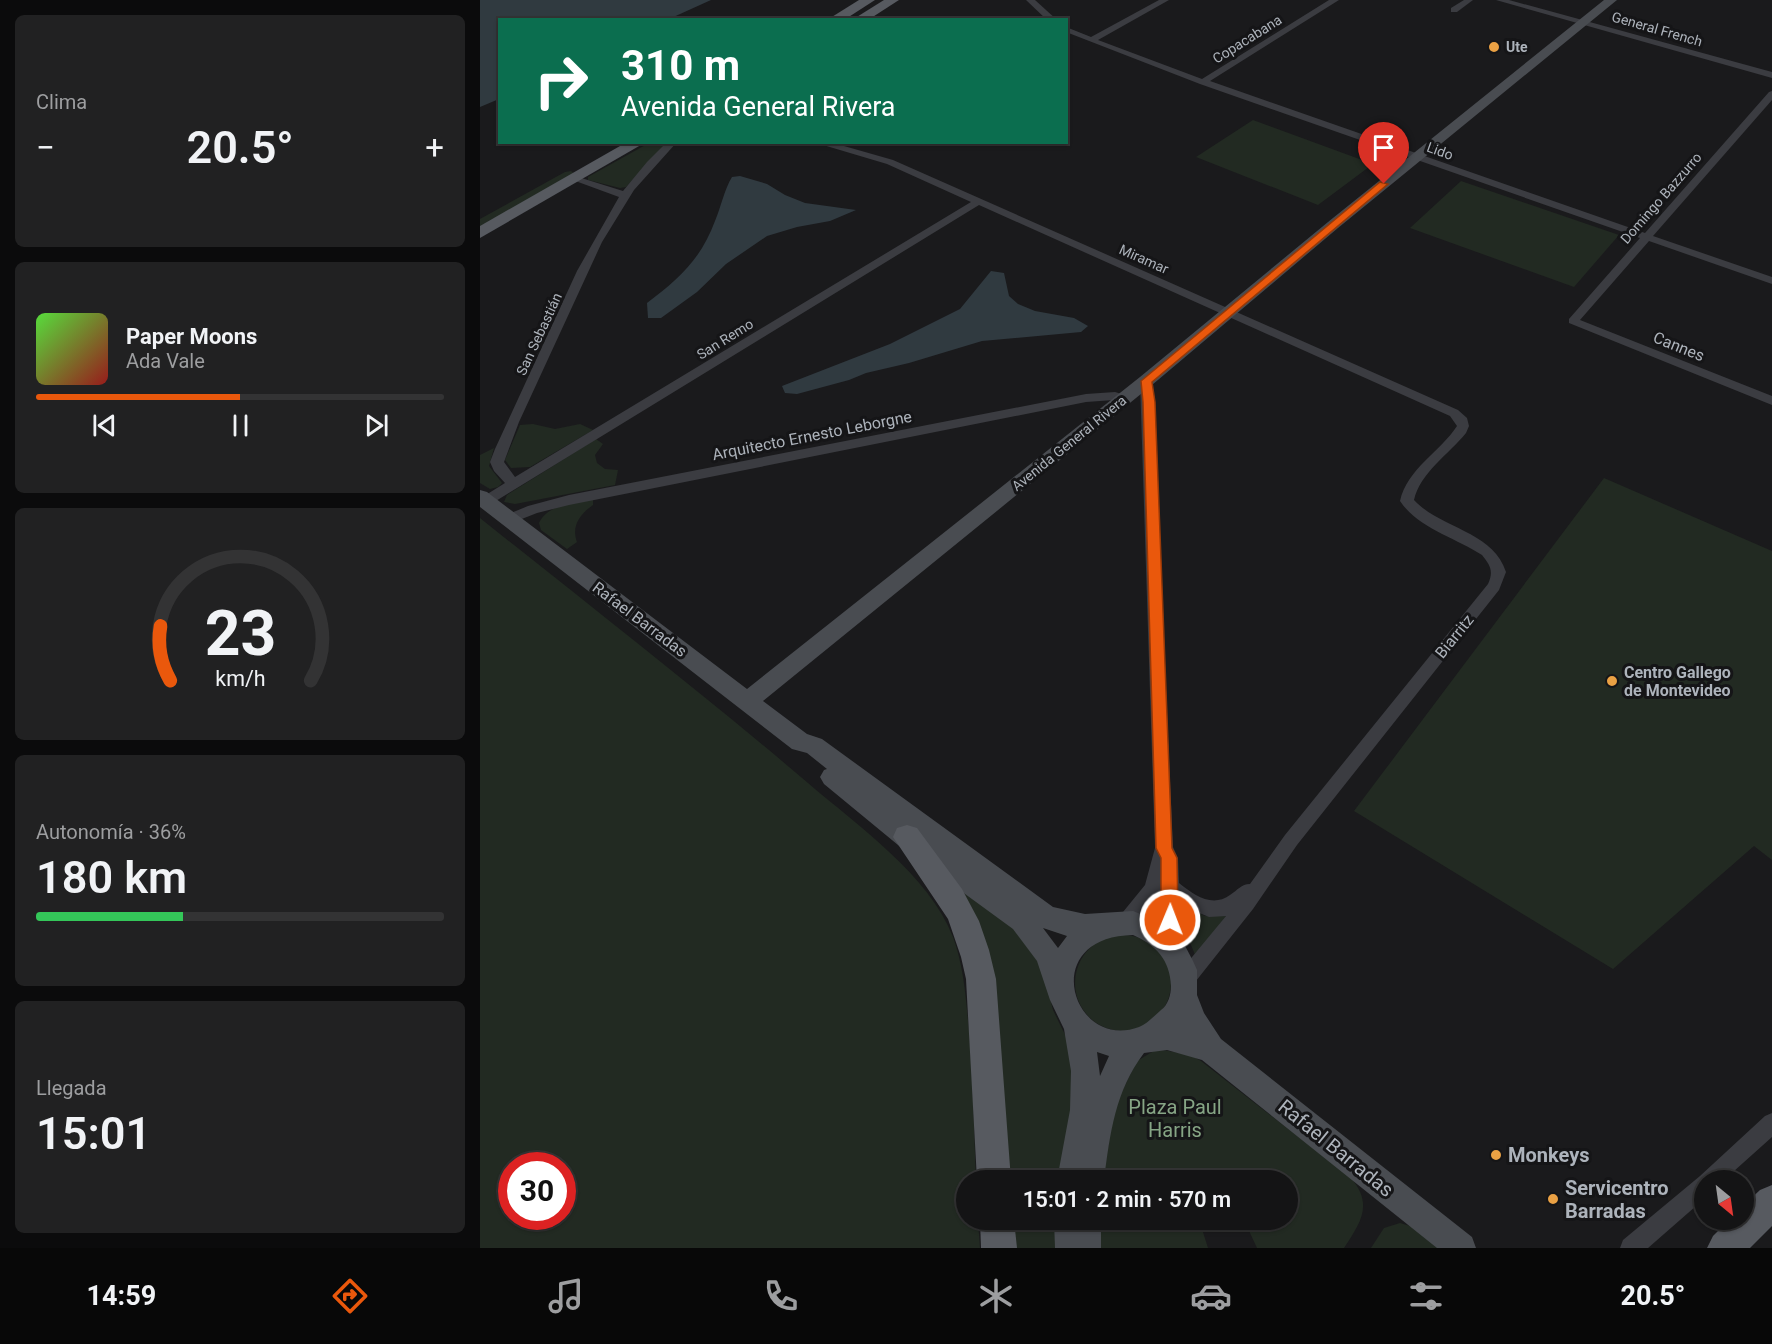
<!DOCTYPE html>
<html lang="es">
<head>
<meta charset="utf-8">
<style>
	body { margin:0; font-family:Roboto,sans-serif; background:#212122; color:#f1f3f6; height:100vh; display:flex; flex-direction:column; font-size:22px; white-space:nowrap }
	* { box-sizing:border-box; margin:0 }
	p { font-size:20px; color:#9d9ea0 }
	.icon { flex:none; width:33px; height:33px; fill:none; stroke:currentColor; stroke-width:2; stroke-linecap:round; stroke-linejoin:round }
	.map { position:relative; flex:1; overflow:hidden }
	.details { display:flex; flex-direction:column; gap:15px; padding:15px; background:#0b0b0c; width:480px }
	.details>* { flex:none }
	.hud { position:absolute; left:18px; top:18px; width:570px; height:126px; border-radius:0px; box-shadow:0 2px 4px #0004,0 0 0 2px #333334; background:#0b6e4f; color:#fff; overflow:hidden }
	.needle { width:39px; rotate:151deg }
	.tools { position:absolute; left:1214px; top:1170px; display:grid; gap:12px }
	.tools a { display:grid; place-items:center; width:60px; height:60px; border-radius:50%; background:#141415; box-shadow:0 2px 4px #0004,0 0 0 2px #333334; font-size:30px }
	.speed { position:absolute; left:18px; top:1152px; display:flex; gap:12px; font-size:30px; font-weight:700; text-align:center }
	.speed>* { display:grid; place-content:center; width:78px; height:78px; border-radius:50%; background:#141415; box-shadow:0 2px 4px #0004,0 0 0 2px #333334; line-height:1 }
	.speed .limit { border:9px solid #d22; background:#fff; color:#111 }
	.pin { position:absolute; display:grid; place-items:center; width:51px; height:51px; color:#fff; margin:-62px -26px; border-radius:50% 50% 50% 0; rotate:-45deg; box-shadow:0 0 6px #0007 }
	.pin .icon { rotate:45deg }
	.me { position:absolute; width:66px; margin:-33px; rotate:1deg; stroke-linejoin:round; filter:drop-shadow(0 0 4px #0008) }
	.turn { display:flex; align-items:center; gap:21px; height:126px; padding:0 24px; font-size:27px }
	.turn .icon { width:78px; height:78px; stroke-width:2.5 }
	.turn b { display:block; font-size:42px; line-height:51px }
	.big { font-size:45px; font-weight:600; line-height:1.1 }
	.details .tile { flex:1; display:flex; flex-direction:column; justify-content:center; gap:9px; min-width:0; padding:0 21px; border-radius:9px; background:#212122 }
	.details .dial { align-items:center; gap:0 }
	.dial svg { height:156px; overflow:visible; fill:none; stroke:#333334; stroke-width:7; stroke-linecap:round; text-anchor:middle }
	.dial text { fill:#f1f3f6; stroke:none }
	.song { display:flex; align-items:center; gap:18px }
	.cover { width:72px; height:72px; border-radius:9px; background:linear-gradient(135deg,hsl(110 70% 55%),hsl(0 70% 35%)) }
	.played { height:6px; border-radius:3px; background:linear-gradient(90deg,#ea580c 50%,#333334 50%) }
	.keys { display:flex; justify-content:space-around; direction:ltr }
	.heat { display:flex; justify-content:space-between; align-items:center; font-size:33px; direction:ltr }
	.charge { height:9px; border-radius:4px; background:linear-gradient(90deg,#34c759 36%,#333334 0) }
	.trip { position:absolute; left:476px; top:1170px; width:342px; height:60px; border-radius:30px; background:#141415; box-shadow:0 2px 4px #0004,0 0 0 2px #333334; font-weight:600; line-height:60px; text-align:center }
	.tab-bar { display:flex; height:96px; justify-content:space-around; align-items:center; background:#080808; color:#9d9ea0 }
	.tab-bar .icon { width:42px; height:42px }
	.tab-bar .active { color:#ea580c }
	.tab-bar b { font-size:27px; color:#f1f3f6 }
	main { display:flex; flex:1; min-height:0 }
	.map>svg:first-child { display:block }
	.green { fill:#222a22; fill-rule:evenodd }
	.water { fill:#303a40 }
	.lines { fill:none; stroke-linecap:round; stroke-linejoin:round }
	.street { fill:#3b3c41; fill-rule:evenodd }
	.secondary { fill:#494c51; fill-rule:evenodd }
	.primary { fill:#575a60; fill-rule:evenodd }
	.route { fill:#ea580c; stroke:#983908; stroke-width:1.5 }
	.poi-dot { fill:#eaa144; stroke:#151517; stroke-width:2 }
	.labels { text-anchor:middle; stroke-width:6; stroke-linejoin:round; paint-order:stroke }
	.far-street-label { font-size:14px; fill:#adb3bb; stroke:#151517 }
	.far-poi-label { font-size:14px; font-weight:bold; fill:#adb3bb; stroke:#151517; text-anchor:start }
	.street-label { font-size:16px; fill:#adb3bb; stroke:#151517 }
	.poi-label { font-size:16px; font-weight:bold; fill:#adb3bb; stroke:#151517; text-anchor:start }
	.near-park-label { font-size:20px; fill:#86a585; stroke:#151517 }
	.near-street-label { font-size:20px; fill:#adb3bb; stroke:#151517 }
	.near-poi-label { font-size:20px; font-weight:bold; fill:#adb3bb; stroke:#151517; text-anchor:start }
</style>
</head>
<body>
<main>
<section class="details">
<div class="tile"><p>Clima</p>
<div class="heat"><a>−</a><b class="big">20.5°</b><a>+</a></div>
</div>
<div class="tile">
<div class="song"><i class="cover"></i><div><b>Paper Moons</b><p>Ada Vale</p></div></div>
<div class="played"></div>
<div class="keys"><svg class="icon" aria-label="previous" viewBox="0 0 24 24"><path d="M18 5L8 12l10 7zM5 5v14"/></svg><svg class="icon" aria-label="pause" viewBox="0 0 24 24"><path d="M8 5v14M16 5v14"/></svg><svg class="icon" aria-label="next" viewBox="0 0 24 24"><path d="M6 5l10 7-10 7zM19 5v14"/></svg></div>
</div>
<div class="tile dial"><svg viewBox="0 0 100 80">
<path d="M14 69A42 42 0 1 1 86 69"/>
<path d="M14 69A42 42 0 0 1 9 41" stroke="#ea580c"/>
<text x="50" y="56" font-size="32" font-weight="700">23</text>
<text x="50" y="72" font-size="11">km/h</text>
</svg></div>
<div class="tile"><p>Autonomía · 36%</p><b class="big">180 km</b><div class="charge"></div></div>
<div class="tile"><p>Llegada</p><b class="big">15:01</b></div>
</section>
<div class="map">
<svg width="1292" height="1248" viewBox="0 0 1292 1248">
	<rect width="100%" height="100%" fill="#1a1a1c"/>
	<!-- green -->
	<g class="green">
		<polygon points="773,120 893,164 838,205 716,157"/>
		<polygon points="169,143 187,143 146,187 140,188 108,180 108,177"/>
		<polygon points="91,171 95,174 0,227 0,219 85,172"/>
		<polygon points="981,181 1139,235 1094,287 930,228"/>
		<polygon points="53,424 75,429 100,424 113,430 50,467 31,468 25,460 40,425"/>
		<polygon points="116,439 123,444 115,455 117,463 125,469 138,470 135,485 35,504 24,502 27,495"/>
		<polygon points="14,448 9,466 22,483 18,487 10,489 0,483 0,455"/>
		<polygon points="1124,478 1292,551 1292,860 1274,846 1133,969 874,811"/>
		<path d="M 113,499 L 113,505 C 100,514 91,526 97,542 L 87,549 L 61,530 L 59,523 C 68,504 94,503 113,499 Z"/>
		<path d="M 0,518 C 110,606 221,692 328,783 C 378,826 449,875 473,937 C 484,967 486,999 489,1031 C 493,1081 494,1131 496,1180 L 486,1180 L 486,1220 L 498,1220 L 500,1248 L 0,1248 ZM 32,1166 L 82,1166 L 82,1216 L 32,1216 Z"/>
		<polygon points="475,880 547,934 567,985 573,1010 591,1047 598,1067 585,1180 524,1180 517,1084"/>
		<polygon points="703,905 725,916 746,916 716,957 708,938 700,907"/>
		<circle cx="643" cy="983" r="48"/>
		<path d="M 677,1049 L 711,1055 L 721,1061 L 871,1178 C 894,1205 880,1223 864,1248 L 777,1248 L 764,1220 L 807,1220 L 807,1180 L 623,1180 L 634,1107 L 657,1061 Z"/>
		<polygon points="527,1220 581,1220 581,1248 529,1248"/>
		<polygon points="620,1220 745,1220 722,1229 728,1248 617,1248"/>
		<polygon points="920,1223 933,1227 961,1248 891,1248 904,1228"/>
	</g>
	<!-- water -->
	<g class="water">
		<polygon points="0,0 231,0 189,19 20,20 19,99 0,107"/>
		<path d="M 260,176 L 287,184 L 305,195 L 325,203 L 376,210 L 350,221 L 317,227 L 287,236 L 246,264 L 217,292 L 181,318 L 168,318 L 167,303 C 199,279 221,259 235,221 C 241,207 244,190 252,177 Z"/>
		<polygon points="511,271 524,273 529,296 538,304 555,311 594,318 608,326 601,332 502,341 429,363 386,373 369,380 317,394 305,393 302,386 410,344 480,309"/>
	</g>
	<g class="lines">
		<!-- street -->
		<g class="street">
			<polygon points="546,0 555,0 577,20 567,20"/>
			<polygon points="679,0 689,0 618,40 722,79 849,0 859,0 730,81 1165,233 1289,92 1292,91 1292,100 1173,236 1292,277 1292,284 1169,241 1100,320 1292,396 1292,405 1089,323 1089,319 1160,238 720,84 586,32 586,27 611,37"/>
			<polygon points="984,0 993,0 977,12 971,12 971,8"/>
			<polygon points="1016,0 1029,0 1292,72 1292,78"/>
			<path d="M 187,142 L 197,142 L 154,190 L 122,242 L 39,422 L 24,462 L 35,477 L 491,202 L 407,164 L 333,142 L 350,142 L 413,160 L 978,410 L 987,418 L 989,426 L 986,433 C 969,454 940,473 934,500 C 961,529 1013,531 1026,572 L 1019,590 L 817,845 L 773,909 L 712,986 L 705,989 L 698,986 L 696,980 L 698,974 L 746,916 L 729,917 L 700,905 L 701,946 L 699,952 L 692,955 L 685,952 L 683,946 L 681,889 C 674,906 660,925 643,932 L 637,929 L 634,923 L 665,885 L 675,848 L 660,381 L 666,377 L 672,381 L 693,847 L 698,858 L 699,883 C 714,895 732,908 750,895 C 758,890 761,884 770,884 L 805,835 L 1008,584 C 1014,571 1010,565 1002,555 C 976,538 938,528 920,501 C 927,469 960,452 977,426 L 970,416 L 499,205 L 11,504 L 1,504 L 1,498 L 25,483 L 14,471 L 10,462 L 15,449 L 97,271 L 139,197 L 90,179 L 95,176 L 143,191 L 167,162 Z"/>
			<polygon points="635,392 648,396 650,399 644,403 634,400 606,402 89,505 57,513 29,524 22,519 24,516 48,506 89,495 606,394"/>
			<polygon points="1292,1113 1292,1137 1244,1180 1224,1180 1224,1199 1168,1248 1140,1248 1143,1240 1220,1176 1285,1116"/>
		</g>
		<!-- secondary -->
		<g class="secondary">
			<path d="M 1124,0 L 1137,0 L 858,228 L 672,385 L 283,701 L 327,734 L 342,739 L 573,907 L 605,914 L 653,911 L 685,924 L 702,940 L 713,961 L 717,970 L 717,995 L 724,1013 L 741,1039 L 992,1237 L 996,1248 L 957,1248 L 722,1060 L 687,1050 L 664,1053 C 635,1091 630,1134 624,1180 L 577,1180 L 590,1110 L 591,1071 L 584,1029 L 570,1000 L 557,961 L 533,929 L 418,845 L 344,784 L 340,777 L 344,770 L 347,769 L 327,753 L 312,749 L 0,507 L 0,490 L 7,492 L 267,689 L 660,377 L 848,222 ZM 563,928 L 587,936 L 578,948 ZM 653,935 C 676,945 690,960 691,986 C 691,995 688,1005 681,1010 C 674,1016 667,1024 659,1027 C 593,1052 556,937 653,935 ZM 617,1052 L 629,1056 L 620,1076 Z"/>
			<polygon points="574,1220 621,1220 621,1248 575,1248"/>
		</g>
		<!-- primary -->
		<g class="primary">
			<polygon points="379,0 395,0 364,20 347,20"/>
			<polygon points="404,0 419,0 388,20 372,20"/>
			<polygon points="147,142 166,142 0,238 0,226"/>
			<polygon points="427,825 437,828 482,889 499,921 509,950 516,979 531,1180 497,1180 486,979 481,957 468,919 413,837 417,828"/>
			<polygon points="1292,1185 1292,1226 1270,1248 1227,1248 1233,1236 1249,1220 1263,1220 1263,1206 1280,1190"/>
			<polygon points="500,1220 534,1220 537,1248 501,1248"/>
		</g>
	</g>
	<!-- route -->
	<polygon class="route" points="900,182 908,184 672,382 675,402 692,848 697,858 698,920 695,926 690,928 684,926 681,920 681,858 676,848 663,402 661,381"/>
	<!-- markers -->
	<g class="poi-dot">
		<circle cx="1014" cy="47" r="6"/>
		<circle cx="1132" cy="681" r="6"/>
		<circle cx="1016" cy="1155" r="6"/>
		<circle cx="1073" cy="1199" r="6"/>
	</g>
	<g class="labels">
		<!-- far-street labels -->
		<g class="far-street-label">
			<text transform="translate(1177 29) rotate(16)" y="5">General French</text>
			<text transform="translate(767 39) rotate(-32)" y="5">Copacabana</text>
			<text transform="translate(960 151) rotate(20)" y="5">Lido</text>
			<text transform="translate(1181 198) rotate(-49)" y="5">Domingo Bazzurro</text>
			<text transform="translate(664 259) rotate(24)" y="5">Miramar</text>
			<text transform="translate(59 334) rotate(-65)" y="5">San Sebastián</text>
			<text transform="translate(245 339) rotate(-32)" y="5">San Remo</text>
			<text transform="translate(589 443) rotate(-39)" y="5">Avenida General Rivera</text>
		</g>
		<!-- far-poi labels -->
		<g class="far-poi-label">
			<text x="1026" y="52">Ute</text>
		</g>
		<!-- street labels -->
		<g class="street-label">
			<text transform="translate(1199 346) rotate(22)" y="6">Cannes</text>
			<text transform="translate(332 435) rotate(-11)" y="6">Arquitecto Ernesto Leborgne</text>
			<text transform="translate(160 619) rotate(37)" y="6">Rafael Barradas</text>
			<text transform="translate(974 636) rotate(-51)" y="6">Biarritz</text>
		</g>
		<!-- poi labels -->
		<g class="poi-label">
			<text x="1144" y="678">Centro Gallego<tspan x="1144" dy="18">de Montevideo</tspan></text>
		</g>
		<!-- near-park labels -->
		<g class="near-park-label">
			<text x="695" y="1114">Plaza Paul<tspan x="695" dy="23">Harris</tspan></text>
		</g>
		<!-- near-street labels -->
		<g class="near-street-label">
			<text transform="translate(856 1148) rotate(39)" y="7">Rafael Barradas</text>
		</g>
		<!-- near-poi labels -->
		<g class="near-poi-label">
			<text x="1028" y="1162">Monkeys</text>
			<text x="1085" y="1195">Servicentro<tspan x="1085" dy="23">Barradas</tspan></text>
		</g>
	</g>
</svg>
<div class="tools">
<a><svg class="needle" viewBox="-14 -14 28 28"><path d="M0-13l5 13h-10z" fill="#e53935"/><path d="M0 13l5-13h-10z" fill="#9d9ea0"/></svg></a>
</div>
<div class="speed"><div class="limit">30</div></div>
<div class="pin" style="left:904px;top:184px;background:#d93025"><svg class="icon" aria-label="arrive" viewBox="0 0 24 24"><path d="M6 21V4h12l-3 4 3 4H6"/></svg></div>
<svg class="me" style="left:690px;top:920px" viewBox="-20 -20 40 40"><circle r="17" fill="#ea580c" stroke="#fff" stroke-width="3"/><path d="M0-11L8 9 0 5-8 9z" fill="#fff"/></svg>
<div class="trip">15:01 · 2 min · 570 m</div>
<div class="hud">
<div class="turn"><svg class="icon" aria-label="right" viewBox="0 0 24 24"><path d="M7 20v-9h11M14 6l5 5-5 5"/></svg><div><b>310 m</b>Avenida General Rivera</div></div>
</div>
</div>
</main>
<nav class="tab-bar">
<b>14:59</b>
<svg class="icon active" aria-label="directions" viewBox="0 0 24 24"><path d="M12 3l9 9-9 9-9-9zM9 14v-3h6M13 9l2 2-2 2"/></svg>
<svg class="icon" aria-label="music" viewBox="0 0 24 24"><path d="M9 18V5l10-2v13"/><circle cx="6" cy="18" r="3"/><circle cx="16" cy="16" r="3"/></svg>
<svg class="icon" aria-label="phone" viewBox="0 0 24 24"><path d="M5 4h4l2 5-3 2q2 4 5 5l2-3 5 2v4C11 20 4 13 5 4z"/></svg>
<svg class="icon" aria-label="climate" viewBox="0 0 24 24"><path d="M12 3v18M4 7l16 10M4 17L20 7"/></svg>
<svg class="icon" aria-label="car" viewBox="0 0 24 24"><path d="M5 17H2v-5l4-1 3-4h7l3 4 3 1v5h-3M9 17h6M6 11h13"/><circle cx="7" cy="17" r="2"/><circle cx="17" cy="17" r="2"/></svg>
<svg class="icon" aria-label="filters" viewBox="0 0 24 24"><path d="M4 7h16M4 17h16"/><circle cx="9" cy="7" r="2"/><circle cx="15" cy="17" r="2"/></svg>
<b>20.5°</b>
</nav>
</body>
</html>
